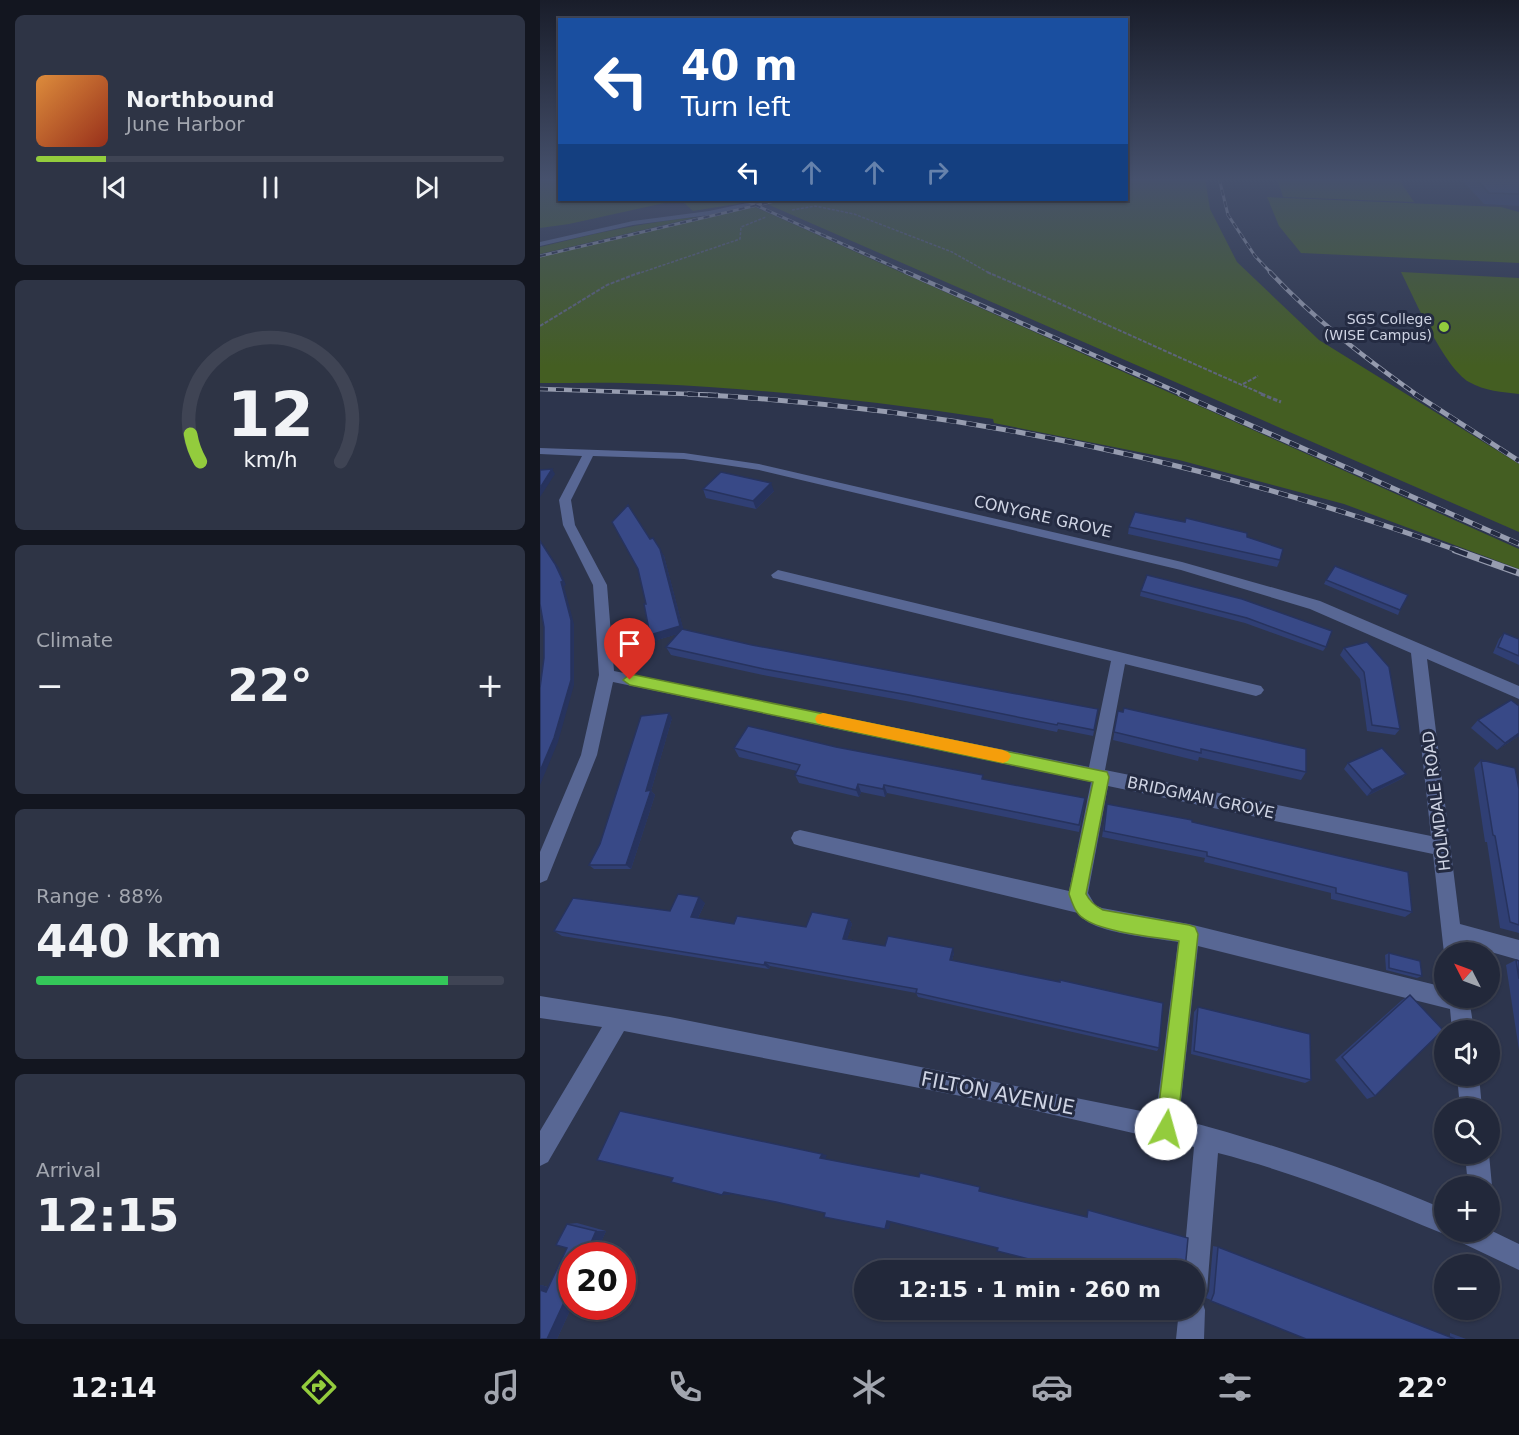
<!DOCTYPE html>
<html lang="en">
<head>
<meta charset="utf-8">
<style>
	body { margin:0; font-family:"DejaVu Sans",sans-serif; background:#2e3445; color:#f1f3f6; height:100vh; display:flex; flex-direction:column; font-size:22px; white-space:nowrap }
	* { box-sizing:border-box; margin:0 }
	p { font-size:20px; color:#a2a6af }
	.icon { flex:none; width:33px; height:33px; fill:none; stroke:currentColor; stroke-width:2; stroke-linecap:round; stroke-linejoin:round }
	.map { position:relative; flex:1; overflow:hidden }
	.drawer { display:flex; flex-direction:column; gap:15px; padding:15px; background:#131620; width:540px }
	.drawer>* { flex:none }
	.guide { position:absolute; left:18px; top:18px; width:570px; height:183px; border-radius:0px; box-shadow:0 2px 4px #0004,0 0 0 2px #3f4454; background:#1a4fa0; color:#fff; overflow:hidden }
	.needle { width:39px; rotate:312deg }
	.tools { position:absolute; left:894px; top:942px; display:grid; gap:12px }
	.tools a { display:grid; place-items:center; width:66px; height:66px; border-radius:50%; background:#22283a; box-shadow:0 2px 4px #0004,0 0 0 2px #3f4454; font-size:30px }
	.speed { position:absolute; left:18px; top:1242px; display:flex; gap:12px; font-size:30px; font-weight:700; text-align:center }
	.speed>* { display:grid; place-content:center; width:78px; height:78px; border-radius:50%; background:#22283a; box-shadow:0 2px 4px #0004,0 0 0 2px #3f4454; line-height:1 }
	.speed .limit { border:9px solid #d22; background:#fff; color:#111 }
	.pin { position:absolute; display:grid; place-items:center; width:51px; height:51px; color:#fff; margin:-62px -26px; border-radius:50% 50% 50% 0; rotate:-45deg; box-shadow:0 0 6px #0007 }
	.pin .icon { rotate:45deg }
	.me { position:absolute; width:66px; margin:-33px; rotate:7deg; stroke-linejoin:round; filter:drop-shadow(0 0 4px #0008) }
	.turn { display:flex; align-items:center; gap:21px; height:126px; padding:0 24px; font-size:27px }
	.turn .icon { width:78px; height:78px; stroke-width:2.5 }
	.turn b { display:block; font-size:42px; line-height:51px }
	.lanes { display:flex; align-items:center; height:57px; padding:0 24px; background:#0003; justify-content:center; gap:30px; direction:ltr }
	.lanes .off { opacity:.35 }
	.big { font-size:45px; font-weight:700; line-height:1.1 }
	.drawer .widget { flex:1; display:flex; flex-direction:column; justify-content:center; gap:9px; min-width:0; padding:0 21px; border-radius:9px; background:#2e3445 }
	.drawer .dial { align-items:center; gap:0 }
	.dial svg { height:156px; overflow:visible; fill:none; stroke:#3f4454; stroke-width:7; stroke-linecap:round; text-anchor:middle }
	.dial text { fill:#f1f3f6; stroke:none }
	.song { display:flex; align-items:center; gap:18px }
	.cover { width:72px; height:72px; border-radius:9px; background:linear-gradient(135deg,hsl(30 70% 55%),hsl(10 70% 35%)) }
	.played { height:6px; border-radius:3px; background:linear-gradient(90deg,#93cc3d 15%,#3f4454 15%) }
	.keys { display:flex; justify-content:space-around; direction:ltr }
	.heat { display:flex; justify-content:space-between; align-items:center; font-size:33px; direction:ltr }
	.charge { height:9px; border-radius:4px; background:linear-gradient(90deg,#34c759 88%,#3f4454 0) }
	.trip { position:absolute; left:314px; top:1260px; width:351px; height:60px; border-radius:30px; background:#22283a; box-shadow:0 2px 4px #0004,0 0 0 2px #3f4454; font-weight:700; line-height:60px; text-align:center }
	.menu { display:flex; height:96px; justify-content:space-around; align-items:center; background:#0e1017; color:#a2a6af }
	.menu .icon { width:42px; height:42px }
	.menu .active { color:#93cc3d }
	.menu b { font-size:27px; color:#f1f3f6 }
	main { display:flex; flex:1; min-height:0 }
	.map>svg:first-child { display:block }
	.green { fill:#445e22 }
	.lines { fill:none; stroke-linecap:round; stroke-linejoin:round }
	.path-far2 { stroke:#5e657b; stroke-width:1.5; stroke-dasharray:3 1.5; stroke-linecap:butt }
	.path-far1 { stroke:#5e657b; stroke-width:2; stroke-dasharray:4 1.5; stroke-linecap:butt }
	.path { stroke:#5e657b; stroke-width:3; stroke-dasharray:4.5 2; stroke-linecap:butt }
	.minor { fill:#586794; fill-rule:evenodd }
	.rail-far3-casing { stroke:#969caf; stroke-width:3 }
	.rail-far2-casing { stroke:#969caf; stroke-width:4.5 }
	.rail-far1-casing { stroke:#969caf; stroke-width:5 }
	.rail-casing { stroke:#969caf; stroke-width:7 }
	.rail-far3 { stroke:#242b42; stroke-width:2; stroke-dasharray:6; stroke-linecap:butt }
	.rail-far2 { stroke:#242b42; stroke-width:3; stroke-dasharray:8; stroke-linecap:butt }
	.rail-far1 { stroke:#242b42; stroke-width:4; stroke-dasharray:10; stroke-linecap:butt }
	.rail { stroke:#242b42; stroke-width:4.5; stroke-dasharray:13; stroke-linecap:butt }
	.wall { fill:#303f74 }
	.shaded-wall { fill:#27335e }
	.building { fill:#384987; stroke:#27335e; stroke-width:1.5 }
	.route { fill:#93cc3d; stroke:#608528; stroke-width:1.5 }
	.slow { fill:#f59e0b }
	.poi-dot { fill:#93cc3d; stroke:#242b42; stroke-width:2 }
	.labels { text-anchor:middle; stroke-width:6; stroke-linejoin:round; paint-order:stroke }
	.far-poi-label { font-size:14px; fill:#cfd4e4; stroke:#242b42; text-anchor:end }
	.street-label { font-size:16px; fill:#cfd4e4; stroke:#242b42 }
	.near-street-label { font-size:20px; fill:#cfd4e4; stroke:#242b42 }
</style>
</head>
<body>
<main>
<section class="drawer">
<div class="widget">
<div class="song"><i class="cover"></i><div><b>Northbound</b><p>June Harbor</p></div></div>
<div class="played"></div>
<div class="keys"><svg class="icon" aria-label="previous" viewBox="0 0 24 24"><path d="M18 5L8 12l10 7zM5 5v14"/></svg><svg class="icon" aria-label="pause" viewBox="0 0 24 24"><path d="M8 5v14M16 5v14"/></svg><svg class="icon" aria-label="next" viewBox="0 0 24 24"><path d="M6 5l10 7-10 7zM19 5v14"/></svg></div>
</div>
<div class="widget dial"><svg viewBox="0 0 100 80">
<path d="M14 69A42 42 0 1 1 86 69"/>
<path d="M14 69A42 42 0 0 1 9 55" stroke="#93cc3d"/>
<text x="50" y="56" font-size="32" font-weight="700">12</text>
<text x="50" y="72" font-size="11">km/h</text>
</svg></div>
<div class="widget"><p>Climate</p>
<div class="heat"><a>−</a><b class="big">22°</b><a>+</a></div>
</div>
<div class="widget"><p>Range · 88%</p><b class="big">440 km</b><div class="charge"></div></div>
<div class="widget"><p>Arrival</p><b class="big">12:15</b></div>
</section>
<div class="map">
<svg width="979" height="1339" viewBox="0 0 979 1339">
	<rect width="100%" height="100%" fill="#2d354d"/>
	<!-- green -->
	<g class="green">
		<polygon points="0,178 19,178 20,200 138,200 29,224 0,228"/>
		<polygon points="587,178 665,178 670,209 697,262 779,340 979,464 979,532 227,204 244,200 586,200"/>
		<polygon points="737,178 858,178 874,202 743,197"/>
		<polygon points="727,197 961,207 979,212 979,263 761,253 739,226"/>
		<polygon points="141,200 194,200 202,203 153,211"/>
		<path d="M 213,206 L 979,549 L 979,569 L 804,504 L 639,460 L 454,423 L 453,419 C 340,402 227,389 114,384 C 76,382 38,383 0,383 L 0,257 Z"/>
		<path d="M 158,217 L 0,254 L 0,247 C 53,234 104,222 158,217 Z"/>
		<path d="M 861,272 L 979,278 L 979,394 C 962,392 945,391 929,382 C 904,367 875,300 861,272 Z"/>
	</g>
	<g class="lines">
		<!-- path-far2 -->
		<g class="path-far2">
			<polyline points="252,210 275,206 314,214 412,252 451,274"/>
			<polyline points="97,274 200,239 201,227 226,217"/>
		</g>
		<!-- path-far1 -->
		<g class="path-far1">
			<path d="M 447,272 C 541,312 632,355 725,395"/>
			<polyline points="0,326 67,285 101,272"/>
			<polyline points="703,384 718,376"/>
		</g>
		<!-- path -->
		<polyline class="path" points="721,394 741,402"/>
		<!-- minor -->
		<g class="minor">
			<polygon points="221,200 231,200 169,215 93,225 0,246 0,242 93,221 169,211"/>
			<path d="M 0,448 L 144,453 L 219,464 L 642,562 L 780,601 L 979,686 L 979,699 L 887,659 L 920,924 L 979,940 L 979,960 L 923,944 L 924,952 L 904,953 L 893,854 L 568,786 L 548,893 L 555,905 L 562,908 L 649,924 L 904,987 L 904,998 L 929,998 L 934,1030 L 912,1030 L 910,1009 L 658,946 L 639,1119 C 730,1143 818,1172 904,1209 L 904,1232 L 909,1232 L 904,1234 C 830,1203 756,1173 678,1153 L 667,1291 L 662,1301 L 665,1310 L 664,1339 L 636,1339 L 639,1310 L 654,1310 L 654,1270 L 643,1270 L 654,1147 L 488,1109 L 84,1031 L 8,1162 L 0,1166 L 0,1131 L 62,1027 L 0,1018 L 0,996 L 130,1017 L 616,1114 L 638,942 C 615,938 549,933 538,913 L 260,846 L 254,844 L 251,838 L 254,832 L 260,830 L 529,891 L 551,782 L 73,682 L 57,755 L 7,880 L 0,883 L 0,852 L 41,755 L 59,675 L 53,585 L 23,525 L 19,500 L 42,456 L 0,454 ZM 53,456 L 144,459 L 219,470 L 641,570 L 770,609 L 871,653 L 891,836 L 565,770 L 585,664 L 716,696 L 721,694 L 724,690 L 721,686 L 238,570 L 231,575 L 233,578 L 571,661 L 549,767 L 74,671 L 67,585 L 35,525 L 31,500 Z"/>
			<polygon points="917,1076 939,1076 942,1108 920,1108"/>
			<polygon points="925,1154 949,1154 952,1186 950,1193 950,1186 928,1186"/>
			<polygon points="950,1230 979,1244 979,1270 918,1241 914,1232 950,1232"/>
		</g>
		<!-- rail-far3 casing -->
		<g class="rail-far3-casing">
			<g id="rail-far3">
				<polyline points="679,178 688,215 715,256 732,274"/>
				<polyline points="204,200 370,274"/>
				<polyline points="0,256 239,200"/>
			</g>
		</g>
		<!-- rail-far2 casing -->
		<g class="rail-far2-casing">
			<g id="rail-far2">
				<polyline points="366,272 644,395"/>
				<path d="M 730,272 C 774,319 825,358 877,395"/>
				<polyline points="0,389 178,395"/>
			</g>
		</g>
		<!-- rail-far1 casing -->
		<g class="rail-far1-casing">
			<g id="rail-far1">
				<path d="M 148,394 C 412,407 671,462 919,551"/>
				<polyline points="640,394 979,544"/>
				<polyline points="875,394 979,461"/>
			</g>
		</g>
		<!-- rail casing -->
		<g class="rail-casing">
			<polyline id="rail" points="915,550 979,573"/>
		</g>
		<!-- rail-far3 -->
		<use href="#rail-far3" class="rail-far3"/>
		<!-- rail-far2 -->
		<use href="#rail-far2" class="rail-far2"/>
		<!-- rail-far1 -->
		<use href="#rail-far1" class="rail-far1"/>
		<!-- rail -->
		<use href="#rail" class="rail"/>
	</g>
	<!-- wall -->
	<g class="wall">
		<polygon points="922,178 979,178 979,206 944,204 922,180"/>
		<polygon points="163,489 234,491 216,509 166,498"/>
		<polygon points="589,527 707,537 740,560 737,567 588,534"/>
		<polygon points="110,539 124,556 143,629 212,645 557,716 553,736 518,729 517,732 371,702 228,676 131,655 126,647 137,634 114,641 110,635 106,604"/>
		<polygon points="786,580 860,610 858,615 784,584"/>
		<polygon points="601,591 702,599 786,647 783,651 705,623 600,596"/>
		<polygon points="964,633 979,639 979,665 953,653 959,639"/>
		<polygon points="827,642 860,729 855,735 827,731 820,679 800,655 804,648"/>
		<polygon points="979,706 979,736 957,750 931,728 938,720"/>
		<polygon points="578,711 766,772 761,780 659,757 658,761 573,740"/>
		<polygon points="132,718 111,791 115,795 91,869 54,869 49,865"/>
		<polygon points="296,747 444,779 544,806 539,832 347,793 345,797 321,792 319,797 259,783 255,775 257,771 199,757 194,748"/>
		<polygon points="941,760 979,789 979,933 960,928 947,842 945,842 934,768"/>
		<polygon points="808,763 866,774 861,779 827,796 804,769"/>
		<polygon points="566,810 652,822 872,912 865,917 791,899 791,893 664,862 665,858 562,837"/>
		<polygon points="165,903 158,918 194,924 266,927 309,919 312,924 307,939 345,946 414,953 412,960 619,1048 617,1051 378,997 376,993 230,966 229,969 22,936 14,931 130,911"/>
		<polygon points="849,953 882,976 877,978 846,970 845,955"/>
		<polygon points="976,960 979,961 979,1050 966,965"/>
		<polygon points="870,995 835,1096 827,1099 795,1060 862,1000"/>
		<polygon points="658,1007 771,1080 765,1083 651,1054 654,1012"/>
		<polygon points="37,1223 66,1231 17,1339 0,1339 1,1285 8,1287 27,1248 27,1224"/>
		<polygon points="673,1246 678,1247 910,1337 910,1333 926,1339 766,1339 666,1298 669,1291"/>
	</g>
	<!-- shaded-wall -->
	<g class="shaded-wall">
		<polygon points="12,469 15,474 0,497 0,488"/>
		<polygon points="231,483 234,491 216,509 213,501"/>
		<polygon points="0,540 19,568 26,585 24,586 34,624 34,685 18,742 0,785 0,771 14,738"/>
		<polygon points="120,549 124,556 144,632 114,641 110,635"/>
		<polygon points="129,713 132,718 111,791 115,795 91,869 86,865 106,791"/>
		<polygon points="979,733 979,736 957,750 965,743"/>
		<polygon points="866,774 861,779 827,796 832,790"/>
		<polygon points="318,784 321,792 319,797 316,790"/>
		<polygon points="344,785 347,793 345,797 343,789"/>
		<polygon points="159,897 165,903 156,922 151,917"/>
		<polygon points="309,919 312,924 306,943 303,939"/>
		<polygon points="413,948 414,953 411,964 410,960"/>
		<polygon points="225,962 230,966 229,969 224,965"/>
		<polygon points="282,1154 287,1155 285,1159 280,1158"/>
		<polygon points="184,1192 191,1192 190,1195 182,1195"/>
		<polygon points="347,1221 351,1221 349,1229 345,1229"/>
		<polygon points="56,1231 66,1231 55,1256 45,1256"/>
		<polygon points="0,1285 1,1285 17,1290 6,1292 0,1290"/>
		<polygon points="32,1285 32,1306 17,1339 7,1339"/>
	</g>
	<!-- building -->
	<g class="building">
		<polygon points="935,178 979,178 979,194 949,193"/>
		<polygon points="12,469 0,488 0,470"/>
		<polygon points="181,472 231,483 213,501 163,489"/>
		<polygon points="88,505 110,539 113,538 120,549 140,626 110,635 104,604 106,604 98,569 72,522"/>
		<polygon points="595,512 645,522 646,518 707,533 707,537 743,549 740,560 589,527"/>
		<polygon points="0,541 15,564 23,581 21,582 31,620 31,680 14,738 0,771 0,688 4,658 4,627 0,604"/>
		<polygon points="795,566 868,595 860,610 786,580"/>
		<polygon points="607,575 702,599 792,631 786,647 707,618 601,591"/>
		<polygon points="142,629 212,645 558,709 554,730 518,723 517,725 369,695 224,669 126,647"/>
		<polygon points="964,633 979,639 979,656 958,647"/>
		<polygon points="827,642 849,667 860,729 832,725 824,672 804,648"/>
		<polygon points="971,700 979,706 979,733 965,743 938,720"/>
		<polygon points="584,708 766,749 766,772 661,749 661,753 574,732 578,711 583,712"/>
		<polygon points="129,713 106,791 111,790 86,865 49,865 60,844 101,716"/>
		<polygon points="208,726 296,747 443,775 442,779 545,798 539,825 344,785 343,789 318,784 316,790 255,775 260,765 194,748"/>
		<polygon points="842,748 866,774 832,790 808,763"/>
		<polygon points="941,760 975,768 979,789 979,925 970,922 955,836 953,835"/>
		<polygon points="567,804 652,820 652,822 868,872 872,912 796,893 796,888 667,856 667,852 564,831"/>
		<polygon points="138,894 159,897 151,917 194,924 197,916 266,927 272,912 309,919 303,939 345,946 348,936 413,948 410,960 520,982 520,980 623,1003 619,1048 376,993 377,989 225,962 224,965 14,931 33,898 130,911"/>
		<polygon points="849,953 880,961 882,976 849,968"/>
		<polygon points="976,960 979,961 979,979"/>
		<polygon points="870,995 903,1030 835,1096 802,1057"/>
		<polygon points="658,1007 770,1034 771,1080 654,1051"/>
		<polygon points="80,1111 282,1154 280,1158 379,1177 380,1173 440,1187 439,1191 547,1217 548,1210 648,1238 645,1270 554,1270 517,1260 516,1266 457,1251 458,1248 347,1221 345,1229 284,1217 285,1213 236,1202 184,1192 182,1195 131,1182 133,1178 57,1160"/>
		<polygon points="27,1224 56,1231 45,1256 32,1256 32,1285 7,1339 0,1339 0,1290 6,1292 27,1248 16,1245"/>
		<polygon points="678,1247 915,1339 766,1339 671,1301 674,1293"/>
		<polygon points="654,1274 656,1274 656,1295 654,1294"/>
	</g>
	<!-- sky -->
	<linearGradient id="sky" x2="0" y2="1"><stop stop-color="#191d2a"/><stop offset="0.49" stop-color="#46516d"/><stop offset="1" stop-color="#46516d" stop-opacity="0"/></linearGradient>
	<rect width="979" height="366" fill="url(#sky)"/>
	<!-- route -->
	<path class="route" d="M 90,674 L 567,772 L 569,777 L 546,894 C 550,902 555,906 563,910 L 649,925 L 655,927 L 658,934 L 637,1129 L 634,1137 L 626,1140 L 619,1137 L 616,1129 L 639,941 C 615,937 561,932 543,918 C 535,913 532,902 529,894 L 553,782 L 90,685 L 83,680 Z"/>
	<!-- slow -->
	<polygon class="slow" points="283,713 463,750 468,752 471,756 468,761 463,763 283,725 277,723 275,719 277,715"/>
	<!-- markers -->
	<circle class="poi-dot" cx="904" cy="327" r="6"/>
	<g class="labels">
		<!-- far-poi labels -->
		<g class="far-poi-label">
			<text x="892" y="324">SGS College<tspan x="892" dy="16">(WISE Campus)</tspan></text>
		</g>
		<!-- street labels -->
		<g class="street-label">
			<text transform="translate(503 516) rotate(13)" y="6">CONYGRE GROVE</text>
			<text transform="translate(661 797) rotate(12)" y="6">BRIDGMAN GROVE</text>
			<text transform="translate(896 801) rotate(-97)" y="6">HOLMDALE ROAD</text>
		</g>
		<!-- near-street labels -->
		<g class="near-street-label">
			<text transform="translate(458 1093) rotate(11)" y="7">FILTON AVENUE</text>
		</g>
	</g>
</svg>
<div class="tools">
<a><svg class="needle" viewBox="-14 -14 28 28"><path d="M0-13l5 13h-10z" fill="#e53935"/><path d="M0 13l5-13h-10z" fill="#a2a6af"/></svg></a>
<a><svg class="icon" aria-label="sound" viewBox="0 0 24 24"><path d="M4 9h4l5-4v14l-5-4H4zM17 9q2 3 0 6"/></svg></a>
<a><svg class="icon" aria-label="search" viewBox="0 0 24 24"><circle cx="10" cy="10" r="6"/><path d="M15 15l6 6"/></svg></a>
<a>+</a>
<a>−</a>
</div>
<div class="speed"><div class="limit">20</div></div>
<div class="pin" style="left:90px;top:680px;background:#d93025"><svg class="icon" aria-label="arrive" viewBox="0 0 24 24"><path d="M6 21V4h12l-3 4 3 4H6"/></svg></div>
<svg class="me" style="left:626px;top:1129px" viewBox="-20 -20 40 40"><circle r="19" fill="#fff"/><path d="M0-13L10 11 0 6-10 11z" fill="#93cc3d"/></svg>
<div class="trip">12:15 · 1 min · 260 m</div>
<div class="guide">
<div class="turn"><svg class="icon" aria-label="left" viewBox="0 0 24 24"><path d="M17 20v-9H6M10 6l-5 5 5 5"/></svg><div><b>40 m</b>Turn left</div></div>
<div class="lanes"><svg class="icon" aria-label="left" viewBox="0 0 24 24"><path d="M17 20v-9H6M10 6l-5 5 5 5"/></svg><svg class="icon off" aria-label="ahead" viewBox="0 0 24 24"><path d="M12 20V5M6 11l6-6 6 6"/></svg><svg class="icon off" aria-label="ahead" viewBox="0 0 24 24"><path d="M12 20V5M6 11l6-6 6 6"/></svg><svg class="icon off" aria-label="right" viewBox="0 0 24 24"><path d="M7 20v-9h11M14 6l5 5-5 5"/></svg></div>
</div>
</div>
</main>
<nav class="menu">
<b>12:14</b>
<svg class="icon active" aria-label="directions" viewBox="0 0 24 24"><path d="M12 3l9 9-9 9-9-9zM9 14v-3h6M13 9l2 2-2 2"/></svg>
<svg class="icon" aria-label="music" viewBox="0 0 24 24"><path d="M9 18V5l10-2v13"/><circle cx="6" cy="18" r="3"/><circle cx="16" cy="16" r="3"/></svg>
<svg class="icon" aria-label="phone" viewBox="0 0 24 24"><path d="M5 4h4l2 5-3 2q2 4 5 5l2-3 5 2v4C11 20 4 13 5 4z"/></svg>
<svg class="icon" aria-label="climate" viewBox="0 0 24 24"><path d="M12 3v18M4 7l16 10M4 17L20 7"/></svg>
<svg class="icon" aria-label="car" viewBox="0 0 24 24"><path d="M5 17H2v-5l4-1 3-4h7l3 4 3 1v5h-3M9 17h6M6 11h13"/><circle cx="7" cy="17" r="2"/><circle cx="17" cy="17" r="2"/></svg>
<svg class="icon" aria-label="filters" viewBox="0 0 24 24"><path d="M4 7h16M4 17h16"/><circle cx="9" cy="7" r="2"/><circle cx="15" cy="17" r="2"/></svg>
<b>22°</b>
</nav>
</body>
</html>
